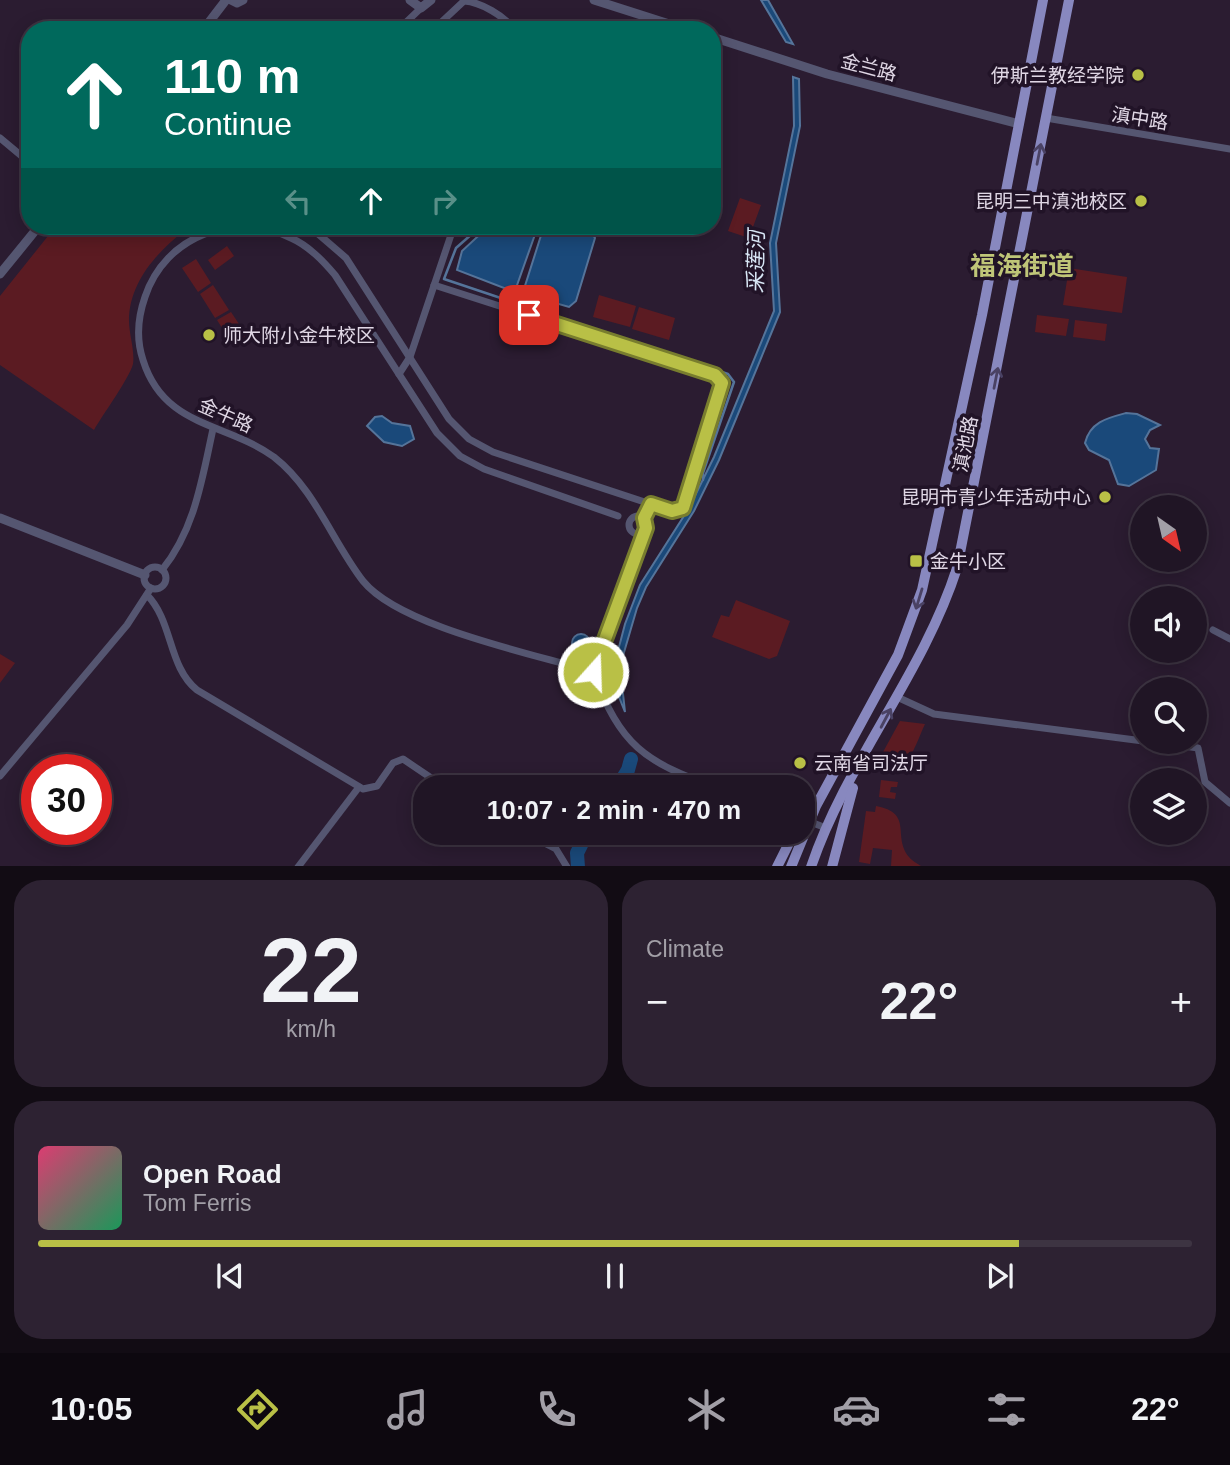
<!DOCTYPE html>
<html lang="en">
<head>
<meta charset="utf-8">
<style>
	body { margin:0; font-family:Helvetica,"Noto Sans SC",sans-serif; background:#2d2232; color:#f1f3f6; height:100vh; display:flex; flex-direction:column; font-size:26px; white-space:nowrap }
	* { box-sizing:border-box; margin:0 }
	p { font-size:23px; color:#a29fa7 }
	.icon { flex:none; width:38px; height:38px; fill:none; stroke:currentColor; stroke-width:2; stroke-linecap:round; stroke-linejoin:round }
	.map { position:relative; height:866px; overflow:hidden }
	.details { display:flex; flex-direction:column; gap:14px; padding:14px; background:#120c14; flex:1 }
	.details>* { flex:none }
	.top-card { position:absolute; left:21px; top:21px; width:700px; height:214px; border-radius:28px; box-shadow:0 4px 18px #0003,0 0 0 2px #3d3442; background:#00695c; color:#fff; overflow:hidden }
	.needle { width:46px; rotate:146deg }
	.controls { position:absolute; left:1130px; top:495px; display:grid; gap:14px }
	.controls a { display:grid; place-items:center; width:77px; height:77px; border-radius:50%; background:#201525; box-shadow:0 4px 18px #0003,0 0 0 2px #3d3442; font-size:35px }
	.speed { position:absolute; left:21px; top:754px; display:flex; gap:14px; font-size:35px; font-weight:700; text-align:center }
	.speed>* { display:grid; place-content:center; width:91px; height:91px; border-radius:50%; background:#201525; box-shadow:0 4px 18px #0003,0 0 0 2px #3d3442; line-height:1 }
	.speed .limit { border:10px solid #d22; background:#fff; color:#111 }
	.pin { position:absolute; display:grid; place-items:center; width:60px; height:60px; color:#fff; margin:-30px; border-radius:14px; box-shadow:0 4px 10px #0006 }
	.me { position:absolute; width:77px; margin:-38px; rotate:20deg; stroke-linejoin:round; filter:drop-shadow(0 0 5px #0008) }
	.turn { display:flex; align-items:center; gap:24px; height:147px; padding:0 28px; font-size:32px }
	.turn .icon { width:91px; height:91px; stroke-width:2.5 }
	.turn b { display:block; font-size:49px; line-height:60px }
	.lanes { display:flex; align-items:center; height:66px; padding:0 28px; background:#0003; justify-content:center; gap:35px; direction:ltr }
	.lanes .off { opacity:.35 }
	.big { font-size:52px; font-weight:700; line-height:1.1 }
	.details .tile { flex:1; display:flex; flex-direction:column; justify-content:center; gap:10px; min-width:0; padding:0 24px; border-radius:28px; background:#2d2232 }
	.details .dial { align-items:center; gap:0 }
	.dial b { font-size:91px; line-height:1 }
	.song { display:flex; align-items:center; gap:21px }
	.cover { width:84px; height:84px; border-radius:10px; background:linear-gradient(135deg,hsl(340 70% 55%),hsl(150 70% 35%)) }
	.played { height:7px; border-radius:4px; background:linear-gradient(90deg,#b9c046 85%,#3d3442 85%) }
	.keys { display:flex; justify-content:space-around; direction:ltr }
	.heat { display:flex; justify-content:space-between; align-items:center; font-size:38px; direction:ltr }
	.details .tiles { flex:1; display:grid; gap:14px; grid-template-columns:1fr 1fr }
	.tile:last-child { grid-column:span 2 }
	.trip { position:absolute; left:413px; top:775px; width:402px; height:70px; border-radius:28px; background:#201525; box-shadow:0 4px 18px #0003,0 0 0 2px #3d3442; font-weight:700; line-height:70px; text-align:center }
	.dock { display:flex; height:112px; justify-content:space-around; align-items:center; background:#0d080f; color:#a29fa7 }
	.dock .icon { width:49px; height:49px }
	.dock .current { color:#b9c046 }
	.dock b { font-size:32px; color:#f1f3f6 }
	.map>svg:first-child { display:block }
	.green { fill:#5b1b22 }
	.water { fill:#1a497a; stroke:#55749a; stroke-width:2 }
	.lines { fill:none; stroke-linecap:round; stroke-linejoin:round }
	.stream { stroke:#55749a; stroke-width:2.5 }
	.river { stroke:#1a497a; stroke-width:14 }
	.minor { stroke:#555671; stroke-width:7 }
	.tertiary { stroke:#555671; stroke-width:9 }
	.primary { stroke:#8888bf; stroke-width:10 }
	.oneway { stroke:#4a4264 }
	.route-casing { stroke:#787d2e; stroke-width:18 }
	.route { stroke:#b9c046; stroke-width:12 }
	.poi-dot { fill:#b9c046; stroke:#211327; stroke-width:2.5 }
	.labels { text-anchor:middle; stroke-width:7; stroke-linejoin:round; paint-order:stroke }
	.street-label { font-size:19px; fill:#e0d7e5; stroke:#211327 }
	.poi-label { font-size:19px; fill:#e0d7e5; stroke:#211327; text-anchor:end }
	.water-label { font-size:21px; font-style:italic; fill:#d8e6f5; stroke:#211327 }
	.district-label { font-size:26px; font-weight:bold; fill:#bfc578; stroke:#211327 }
</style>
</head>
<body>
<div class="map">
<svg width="1230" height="867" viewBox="0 0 1230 867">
	<rect width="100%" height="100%" fill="#2b1c31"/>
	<!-- green -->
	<g class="green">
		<polygon points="740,198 761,205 749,238 728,231"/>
		<path d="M 56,226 L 182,226 L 184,231 C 156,253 129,283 129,321 C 129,334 135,351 133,364 C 130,377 102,416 94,430 L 0,365 L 0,296 Z"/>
		<polygon points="227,246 234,256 215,270 208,260"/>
		<polygon points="196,259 211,283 198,292 182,268"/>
		<polygon points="1069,268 1127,277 1122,313 1063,305"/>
		<polygon points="213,285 229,310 215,318 200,294"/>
		<polygon points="599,295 636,306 630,327 593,317"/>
		<polygon points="639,307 675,318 669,340 632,329"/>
		<polygon points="231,312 247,336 233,345 217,320"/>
		<polygon points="1037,315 1069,319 1066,336 1035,332"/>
		<polygon points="1075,320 1107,324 1105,341 1073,337"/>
		<polygon points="736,600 790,621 777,656 769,659 712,637 721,615 729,617"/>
		<polygon points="0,654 15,663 0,683"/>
		<path d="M 900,721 L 925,724 C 917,741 908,774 886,771 L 887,765 L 877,763 Z"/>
		<polygon points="881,780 898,782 897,787 891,787 890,792 896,793 895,799 879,797"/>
		<path d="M 876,806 C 914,813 892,836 909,857 C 912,861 918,864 921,866 L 891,866 L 892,850 L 873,848 L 870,864 L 859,862 L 866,811 L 875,812 Z"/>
	</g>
	<!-- water -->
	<g class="water">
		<polygon points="761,0 768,0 793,44 786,42"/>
		<polygon points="793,77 799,79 800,126 776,243 780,312 719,460 694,511 646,587 637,608 620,666 625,712 615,687 614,666 625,624 640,585 689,508 714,457 774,311 770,243 794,126"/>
		<polygon points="489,226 538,226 516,288 504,288 457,270 462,251"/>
		<path d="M 544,226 C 561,226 587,220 595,238 L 576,301 L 569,307 L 531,296 L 524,289 Z"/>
		<path d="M 1126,413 L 1137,414 L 1160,425 L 1150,430 L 1145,439 L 1150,448 L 1159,449 L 1156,470 L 1129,486 L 1118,484 L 1109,460 L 1089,450 L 1085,443 C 1090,422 1107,418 1126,413 Z"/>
		<polygon points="382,416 392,423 410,426 414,439 402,446 384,442 367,426 375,417"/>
		<circle cx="581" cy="643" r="9"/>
	</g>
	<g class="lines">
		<!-- stream -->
		<polyline class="stream" points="481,226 456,248 444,279 728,374 734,382 703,473 703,480"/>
		<!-- river -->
		<g class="river">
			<polyline points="617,788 628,770 631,759"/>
			<polyline points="578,867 577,853 587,833"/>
		</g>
		<!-- minor -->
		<g class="minor">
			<polyline points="398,30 421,8"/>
			<path d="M 433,30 L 464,1 C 481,2 504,16 515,30"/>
			<polyline points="1046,118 1230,149"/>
			<polyline points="0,138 30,163"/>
			<polyline points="309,226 346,258 449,419 469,439 493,452 672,511 683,507 721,391 722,383 715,375 434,285"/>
			<polyline points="399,374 410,357 454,226"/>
			<circle cx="638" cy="525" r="9"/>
			<path d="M 645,531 L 593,672 C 621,746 643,761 717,788"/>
			<circle cx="155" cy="578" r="11"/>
			<path d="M 162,570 C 195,529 202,479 213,429"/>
			<path d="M 147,595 C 173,621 168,667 197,690 L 363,789 L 377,786 L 393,763 L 403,759 L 446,788"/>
			<polyline points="1213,630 1230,639"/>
			<path d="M 593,672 C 535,654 400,627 363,581 C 332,541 315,489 274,457 C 226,422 164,428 143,360 C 136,339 138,317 145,297 C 165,236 234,210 291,238 C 309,246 323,261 335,275 L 437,433 L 460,456 L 484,469 L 618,516"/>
			<polyline points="897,697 934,714 1143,741"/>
			<polyline points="1156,742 1198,748 1205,782 1230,803"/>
			<polyline points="0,776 127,625 151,588"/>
			<polyline points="803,819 826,828"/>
			<polyline points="525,833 556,849 567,867"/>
			<polyline points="298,867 359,787"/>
		</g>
		<!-- tertiary -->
		<g class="tertiary">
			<polyline points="231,0 237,3 243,0"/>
			<polyline points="410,0 421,8 431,0"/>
			<polyline points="594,0 688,30"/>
			<polyline points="203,30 226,0"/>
			<polyline points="712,37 827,74 1019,124"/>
			<polyline points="0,274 39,226"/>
			<polyline points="0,518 145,575"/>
		</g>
		<!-- primary -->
		<g class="primary">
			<polyline points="777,867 794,833"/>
			<polyline points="791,867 816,806 898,655 922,590 982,315 1043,0"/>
			<path d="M 811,867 C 847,761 923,674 957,568 L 1069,0"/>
			<polyline points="832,867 853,788"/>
		</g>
	</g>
	<!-- one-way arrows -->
	<defs><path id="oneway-shaft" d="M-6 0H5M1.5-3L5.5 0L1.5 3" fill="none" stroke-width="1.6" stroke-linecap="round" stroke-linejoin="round" transform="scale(1.75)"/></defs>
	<g class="oneway">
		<use href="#oneway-shaft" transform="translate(1039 154) rotate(-79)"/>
		<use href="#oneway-shaft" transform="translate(996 378) rotate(-79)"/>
		<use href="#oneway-shaft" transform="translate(919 599) rotate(107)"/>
		<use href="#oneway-shaft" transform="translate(886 718) rotate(-62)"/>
	</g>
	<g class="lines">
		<!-- route casing -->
		<g class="route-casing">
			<polyline id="route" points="529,315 715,375 722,383 683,508 672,511 651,504 644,518 646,528 593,672"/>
		</g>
		<!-- route -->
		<use href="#route" class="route"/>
	</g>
	<!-- markers -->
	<g class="poi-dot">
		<circle cx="1138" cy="75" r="7"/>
		<circle cx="1141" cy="201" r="7"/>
		<circle cx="209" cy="335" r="7"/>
		<circle cx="1105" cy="497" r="7"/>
		<rect x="909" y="554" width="14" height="14" rx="3.5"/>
		<circle cx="800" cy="763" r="7"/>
	</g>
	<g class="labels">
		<!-- street labels -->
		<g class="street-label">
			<text transform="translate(869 67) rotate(15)" y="7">金兰路</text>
			<text transform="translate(1140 118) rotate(9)" y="7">滇中路</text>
			<text transform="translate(226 415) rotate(24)" y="7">金牛路</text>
			<text transform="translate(965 444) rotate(-79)" y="7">滇池路</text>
		</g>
		<!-- poi labels -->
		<g class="poi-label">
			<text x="1124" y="82">伊斯兰教经学院</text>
			<text x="1127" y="208">昆明三中滇池校区</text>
			<text x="223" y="342" text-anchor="start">师大附小金牛校区</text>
			<text x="1091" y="504">昆明市青少年活动中心</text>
			<text x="930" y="568" text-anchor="start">金牛小区</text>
			<text x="814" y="770" text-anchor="start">云南省司法厅</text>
		</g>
		<!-- water labels -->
		<g class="water-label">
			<text transform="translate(756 262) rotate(-89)" y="7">采莲河</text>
		</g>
		<!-- district labels -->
		<g class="district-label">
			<text x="1022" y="275">福海街道</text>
		</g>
	</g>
</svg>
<div class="controls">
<a><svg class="needle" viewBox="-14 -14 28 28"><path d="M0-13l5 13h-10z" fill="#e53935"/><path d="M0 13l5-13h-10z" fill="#a29fa7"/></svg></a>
<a><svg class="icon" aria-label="sound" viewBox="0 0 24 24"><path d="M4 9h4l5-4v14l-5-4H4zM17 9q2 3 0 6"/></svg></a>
<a><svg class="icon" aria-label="search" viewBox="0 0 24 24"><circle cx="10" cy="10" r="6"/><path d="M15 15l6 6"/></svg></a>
<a><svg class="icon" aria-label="layers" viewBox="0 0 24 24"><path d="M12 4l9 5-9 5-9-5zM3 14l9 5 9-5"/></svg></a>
</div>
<div class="speed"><div class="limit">30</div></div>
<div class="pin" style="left:529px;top:315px;background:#d93025"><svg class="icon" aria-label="arrive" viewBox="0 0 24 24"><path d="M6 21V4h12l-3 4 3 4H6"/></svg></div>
<svg class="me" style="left:593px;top:672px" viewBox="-20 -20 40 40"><circle r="17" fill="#b9c046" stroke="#fff" stroke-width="3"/><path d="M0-11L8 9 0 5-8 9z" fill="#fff"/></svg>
<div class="trip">10:07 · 2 min · 470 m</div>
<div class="top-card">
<div class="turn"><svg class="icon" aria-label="ahead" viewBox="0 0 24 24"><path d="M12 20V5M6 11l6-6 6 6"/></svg><div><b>110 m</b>Continue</div></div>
<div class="lanes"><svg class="icon off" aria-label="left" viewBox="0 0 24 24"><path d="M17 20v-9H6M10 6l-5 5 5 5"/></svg><svg class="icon" aria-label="ahead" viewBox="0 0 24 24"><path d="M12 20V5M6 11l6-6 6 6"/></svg><svg class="icon off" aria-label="right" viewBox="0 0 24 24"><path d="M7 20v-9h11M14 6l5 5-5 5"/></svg></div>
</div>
</div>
<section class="details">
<div class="tiles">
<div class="tile dial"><b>22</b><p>km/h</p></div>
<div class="tile"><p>Climate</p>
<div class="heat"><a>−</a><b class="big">22°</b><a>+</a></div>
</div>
<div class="tile">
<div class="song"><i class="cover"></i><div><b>Open Road</b><p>Tom Ferris</p></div></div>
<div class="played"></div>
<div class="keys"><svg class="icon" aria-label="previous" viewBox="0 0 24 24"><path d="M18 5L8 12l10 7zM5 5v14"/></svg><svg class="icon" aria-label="pause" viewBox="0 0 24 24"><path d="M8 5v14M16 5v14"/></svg><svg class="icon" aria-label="next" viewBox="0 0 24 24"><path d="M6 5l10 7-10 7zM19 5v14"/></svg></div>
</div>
</div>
</section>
<nav class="dock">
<b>10:05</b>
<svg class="icon current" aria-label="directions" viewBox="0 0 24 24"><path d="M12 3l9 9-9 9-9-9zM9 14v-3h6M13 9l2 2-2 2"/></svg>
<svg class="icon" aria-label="music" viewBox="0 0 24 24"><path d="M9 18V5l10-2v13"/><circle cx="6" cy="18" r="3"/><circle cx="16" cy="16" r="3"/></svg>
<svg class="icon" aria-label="phone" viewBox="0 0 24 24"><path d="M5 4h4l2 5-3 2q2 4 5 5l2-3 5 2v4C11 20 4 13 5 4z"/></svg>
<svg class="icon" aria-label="climate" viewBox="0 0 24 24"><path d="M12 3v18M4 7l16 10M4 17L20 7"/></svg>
<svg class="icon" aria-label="car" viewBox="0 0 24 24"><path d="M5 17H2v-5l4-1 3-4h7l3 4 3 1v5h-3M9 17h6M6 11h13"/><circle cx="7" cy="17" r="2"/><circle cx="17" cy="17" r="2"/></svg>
<svg class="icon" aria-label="filters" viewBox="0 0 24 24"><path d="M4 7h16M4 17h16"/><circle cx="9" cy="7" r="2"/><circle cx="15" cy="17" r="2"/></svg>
<b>22°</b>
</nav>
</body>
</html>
